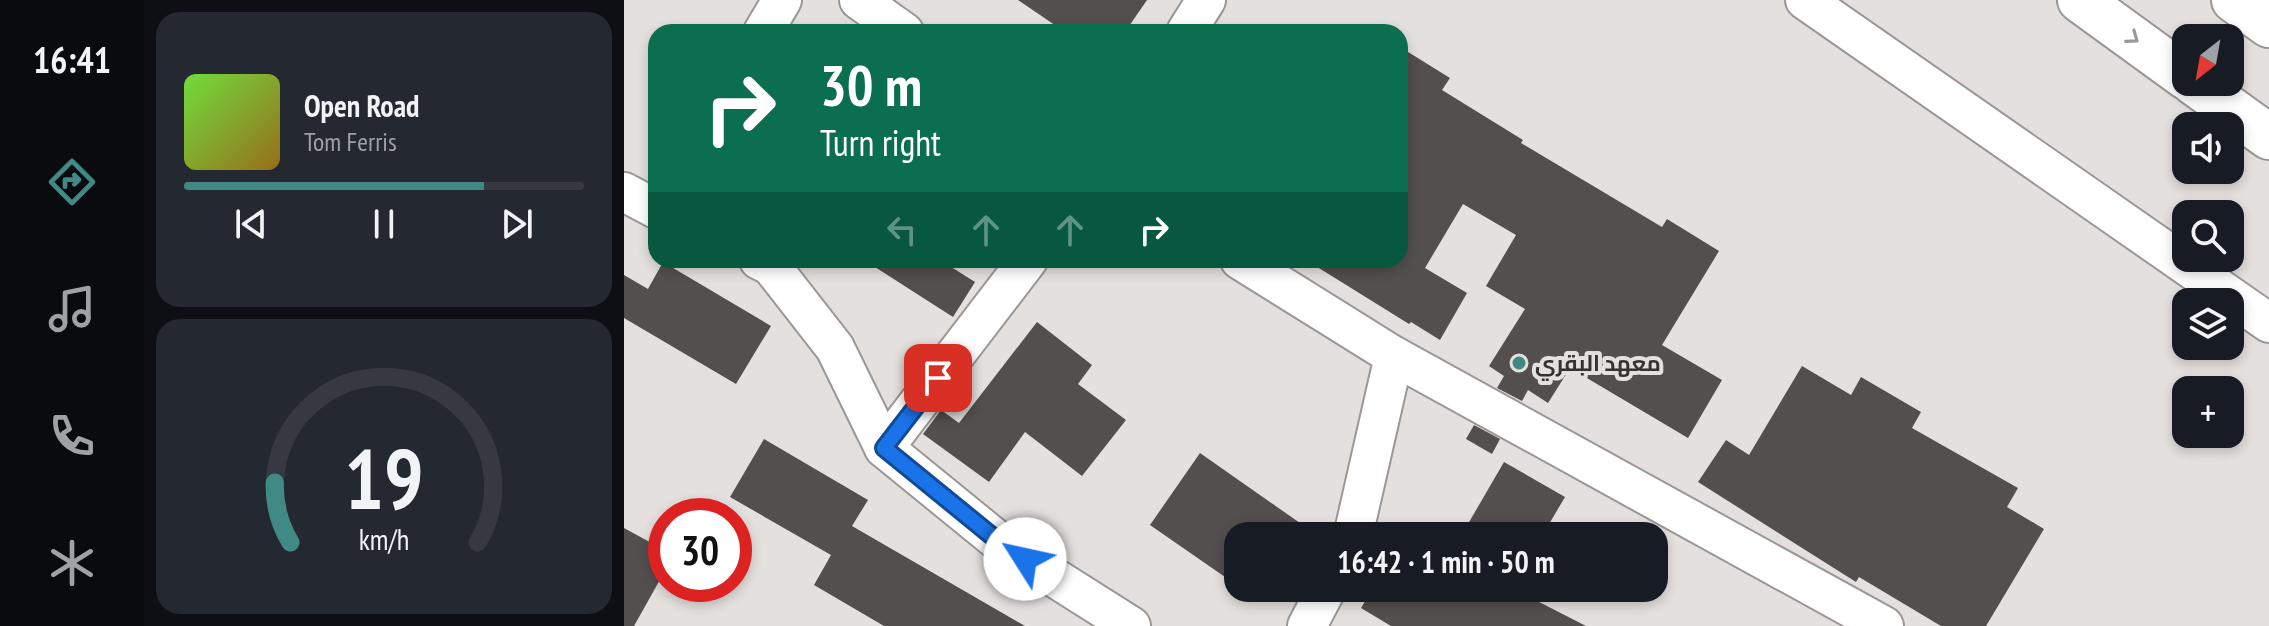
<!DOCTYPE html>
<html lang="en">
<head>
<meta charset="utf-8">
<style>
	body { margin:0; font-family:"PT Sans Narrow",Cairo,sans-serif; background:#242831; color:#f1f3f6; height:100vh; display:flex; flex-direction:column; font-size:30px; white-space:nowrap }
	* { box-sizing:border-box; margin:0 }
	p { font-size:26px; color:#9ea1a6 }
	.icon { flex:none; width:44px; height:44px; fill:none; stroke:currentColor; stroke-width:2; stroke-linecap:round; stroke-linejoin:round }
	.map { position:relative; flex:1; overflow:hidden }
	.sheet { display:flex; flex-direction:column; gap:12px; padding:12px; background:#0d0f14; width:480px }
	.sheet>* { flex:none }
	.top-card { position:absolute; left:24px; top:24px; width:760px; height:244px; border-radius:24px; box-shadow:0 4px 12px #0003; background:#0b6e4f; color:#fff; overflow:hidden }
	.needle { width:52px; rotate:211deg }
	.tools { position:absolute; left:1548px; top:24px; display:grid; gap:16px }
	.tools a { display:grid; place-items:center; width:72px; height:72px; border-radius:16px; background:#171b24; box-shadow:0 4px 12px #0003; font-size:40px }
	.speed { position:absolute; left:24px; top:498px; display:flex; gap:16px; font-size:40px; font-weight:700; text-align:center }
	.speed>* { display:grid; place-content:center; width:104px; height:104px; border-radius:50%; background:#171b24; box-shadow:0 4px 12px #0003; line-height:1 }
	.speed .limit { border:12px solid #d22; background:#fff; color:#111 }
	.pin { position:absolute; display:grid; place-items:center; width:68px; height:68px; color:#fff; margin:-34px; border-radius:16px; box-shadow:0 4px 12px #0006 }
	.me { position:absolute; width:88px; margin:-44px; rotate:305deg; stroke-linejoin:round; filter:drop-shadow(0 0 6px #0008) }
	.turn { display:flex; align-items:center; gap:28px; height:168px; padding:0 40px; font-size:36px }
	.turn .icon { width:104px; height:104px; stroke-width:2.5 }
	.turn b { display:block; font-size:56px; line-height:68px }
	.lanes { display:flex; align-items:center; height:76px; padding:0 40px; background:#0003; justify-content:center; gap:40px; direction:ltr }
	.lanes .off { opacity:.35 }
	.sheet .tile { flex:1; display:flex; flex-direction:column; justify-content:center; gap:12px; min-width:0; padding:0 28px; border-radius:24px; background:#242831 }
	.sheet .dial { align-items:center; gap:0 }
	.dial svg { height:208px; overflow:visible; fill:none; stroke:#363941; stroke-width:7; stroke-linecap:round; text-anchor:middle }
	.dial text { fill:#f1f3f6; stroke:none }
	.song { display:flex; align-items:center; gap:24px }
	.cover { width:96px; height:96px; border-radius:12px; background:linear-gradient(135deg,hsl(100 70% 55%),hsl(40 70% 35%)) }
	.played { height:8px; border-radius:4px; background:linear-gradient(90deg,#418985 75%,#363941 75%) }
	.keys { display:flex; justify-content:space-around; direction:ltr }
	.trip { position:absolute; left:600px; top:522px; width:444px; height:80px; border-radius:24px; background:#171b24; box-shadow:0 4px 12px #0003; font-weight:600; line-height:80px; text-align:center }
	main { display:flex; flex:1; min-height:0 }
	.tabs { display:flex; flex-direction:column; width:144px; justify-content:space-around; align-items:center; background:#090b0e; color:#9ea1a6 }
	.tabs .icon { width:56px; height:56px }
	.tabs .on { color:#418985 }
	.tabs b { font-size:36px; color:#f1f3f6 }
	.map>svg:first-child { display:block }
	.building { fill:#534f4e }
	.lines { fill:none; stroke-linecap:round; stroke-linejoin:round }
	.street-casing { stroke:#9b9795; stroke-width:42 }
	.highway-casing { stroke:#9b9795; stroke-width:48 }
	.street { stroke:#fff; stroke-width:38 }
	.highway { stroke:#fff; stroke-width:44 }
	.oneway { stroke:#9a9898 }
	.route-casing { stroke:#114b97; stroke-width:20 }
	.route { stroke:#1a73e8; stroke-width:14 }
	.poi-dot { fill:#418985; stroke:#e4e0de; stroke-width:3 }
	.labels { text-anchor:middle; stroke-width:8; stroke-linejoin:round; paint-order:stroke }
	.poi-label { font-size:22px; font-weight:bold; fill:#343232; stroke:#e4e0de; text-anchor:start }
</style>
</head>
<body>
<main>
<nav class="tabs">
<b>16:41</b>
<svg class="icon on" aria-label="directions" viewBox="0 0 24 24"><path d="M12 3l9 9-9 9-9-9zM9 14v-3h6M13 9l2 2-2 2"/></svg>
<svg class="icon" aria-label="music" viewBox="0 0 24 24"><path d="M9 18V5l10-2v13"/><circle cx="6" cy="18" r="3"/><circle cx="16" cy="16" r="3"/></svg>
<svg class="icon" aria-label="phone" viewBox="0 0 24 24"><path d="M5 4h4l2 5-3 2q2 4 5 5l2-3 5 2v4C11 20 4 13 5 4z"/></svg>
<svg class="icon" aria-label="climate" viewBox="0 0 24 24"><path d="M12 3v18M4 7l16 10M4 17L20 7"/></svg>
</nav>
<section class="sheet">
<div class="tile">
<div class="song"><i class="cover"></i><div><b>Open Road</b><p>Tom Ferris</p></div></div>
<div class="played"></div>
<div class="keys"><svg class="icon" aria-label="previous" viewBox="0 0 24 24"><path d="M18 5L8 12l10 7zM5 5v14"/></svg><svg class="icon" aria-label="pause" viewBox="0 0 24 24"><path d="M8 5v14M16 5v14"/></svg><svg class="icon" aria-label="next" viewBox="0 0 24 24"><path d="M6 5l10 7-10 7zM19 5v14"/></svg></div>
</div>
<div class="tile dial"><svg viewBox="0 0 100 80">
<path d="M14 69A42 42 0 1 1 86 69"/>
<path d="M14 69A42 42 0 0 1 8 46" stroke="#418985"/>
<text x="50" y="56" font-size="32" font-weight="700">19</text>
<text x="50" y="72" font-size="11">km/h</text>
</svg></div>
</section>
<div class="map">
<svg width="1645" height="626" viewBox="0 0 1645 626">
	<rect width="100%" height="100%" fill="#e4e0de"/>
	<!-- building -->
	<g class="building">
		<polygon points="394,0 523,0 501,32 441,32"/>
		<polygon points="776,47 826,78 818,90 899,140 897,143 1038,227 1043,219 1095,251 1038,345 1098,380 1064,438 946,368 924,403 904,390 898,401 873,388 880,376 865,366 901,309 862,286 892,235 839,204 801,268 843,293 816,340 787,322 785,324 682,260 776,260"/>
		<polygon points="240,260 316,260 351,282 329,317"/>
		<polygon points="39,262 147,326 112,384 0,318 0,275 24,289"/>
		<polygon points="413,322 468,365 454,384 502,420 458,476 401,432 365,482 299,434 317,410 335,423"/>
		<polygon points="1178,366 1227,395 1237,377 1297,412 1288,428 1394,488 1383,507 1420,529 1362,626 1317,626 1235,577 1232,582 1074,482 1102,440 1125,455"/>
		<polygon points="850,425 876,439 868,454 842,439"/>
		<polygon points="140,439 244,500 228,526 401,626 260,626 190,585 207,555 106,497"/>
		<polygon points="576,453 676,523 666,536 614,536 614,586 526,525"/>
		<polygon points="880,462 941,497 918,536 837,536"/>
		<polygon points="0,528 42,551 42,569 10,626 0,626"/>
		<polygon points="749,588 888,588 962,626 767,626 737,608"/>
	</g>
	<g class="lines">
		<!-- street casing -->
		<g class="street-casing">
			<g id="street">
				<polyline points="235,0 280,32"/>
				<polyline points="1181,0 1645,323"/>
				<polyline points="139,32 158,0"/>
				<polyline points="562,32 582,0"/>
				<polyline points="0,192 32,209"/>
				<polyline points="135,260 147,266 211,348 260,448 379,545 507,626"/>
				<polyline points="616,260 770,356 729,536"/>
				<polyline points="770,356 1260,626"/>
				<polyline points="260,448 404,260"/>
				<polyline points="683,626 703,588"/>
			</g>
		</g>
		<!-- highway casing -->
		<g class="highway-casing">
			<g id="highway">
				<polyline points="1456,0 1562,77"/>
				<polyline points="1610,0 1645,25"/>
				<polyline points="1569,82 1645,137"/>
			</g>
		</g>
		<!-- street -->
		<use href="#street" class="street"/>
		<!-- highway -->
		<use href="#highway" class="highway"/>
	</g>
	<!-- one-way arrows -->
	<defs><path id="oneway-chevron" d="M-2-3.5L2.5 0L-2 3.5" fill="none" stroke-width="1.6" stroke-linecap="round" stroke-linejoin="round" transform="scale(2)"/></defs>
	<use class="oneway" href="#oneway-chevron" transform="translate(1509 38) rotate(36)"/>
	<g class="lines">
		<!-- route casing -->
		<g class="route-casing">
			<polyline id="route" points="314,378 260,448 379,545 401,559"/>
		</g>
		<!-- route -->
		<use href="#route" class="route"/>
	</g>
	<!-- markers -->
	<circle class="poi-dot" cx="895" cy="363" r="8"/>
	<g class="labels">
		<!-- poi labels -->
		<g class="poi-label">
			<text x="911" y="371">معهد البقري</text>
		</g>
	</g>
</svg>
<div class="tools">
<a><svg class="needle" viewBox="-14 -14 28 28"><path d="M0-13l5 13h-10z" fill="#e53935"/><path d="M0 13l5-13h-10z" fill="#9ea1a6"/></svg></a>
<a><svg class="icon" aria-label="sound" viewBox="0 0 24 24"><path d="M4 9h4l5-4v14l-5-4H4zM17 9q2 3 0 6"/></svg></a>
<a><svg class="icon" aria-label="search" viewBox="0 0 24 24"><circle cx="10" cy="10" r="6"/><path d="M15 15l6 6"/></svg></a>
<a><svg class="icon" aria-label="layers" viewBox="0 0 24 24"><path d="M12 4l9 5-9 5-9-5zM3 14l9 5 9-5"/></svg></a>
<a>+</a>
</div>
<div class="speed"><div class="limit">30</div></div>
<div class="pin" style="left:314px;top:378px;background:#d93025"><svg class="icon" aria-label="arrive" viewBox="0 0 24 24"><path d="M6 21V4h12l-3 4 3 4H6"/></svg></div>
<svg class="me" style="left:401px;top:559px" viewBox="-20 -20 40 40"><circle r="19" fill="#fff"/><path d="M0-13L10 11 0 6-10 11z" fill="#1a73e8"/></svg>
<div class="trip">16:42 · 1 min · 50 m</div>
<div class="top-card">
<div class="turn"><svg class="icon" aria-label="right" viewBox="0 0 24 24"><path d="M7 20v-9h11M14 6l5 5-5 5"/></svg><div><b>30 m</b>Turn right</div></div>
<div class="lanes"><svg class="icon off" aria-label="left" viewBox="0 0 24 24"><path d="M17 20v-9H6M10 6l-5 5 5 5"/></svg><svg class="icon off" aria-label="ahead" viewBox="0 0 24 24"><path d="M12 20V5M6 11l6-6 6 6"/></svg><svg class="icon off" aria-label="ahead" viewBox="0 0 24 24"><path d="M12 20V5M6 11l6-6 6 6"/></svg><svg class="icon" aria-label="right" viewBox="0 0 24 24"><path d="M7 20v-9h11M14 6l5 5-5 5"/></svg></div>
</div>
</div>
</main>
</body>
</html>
